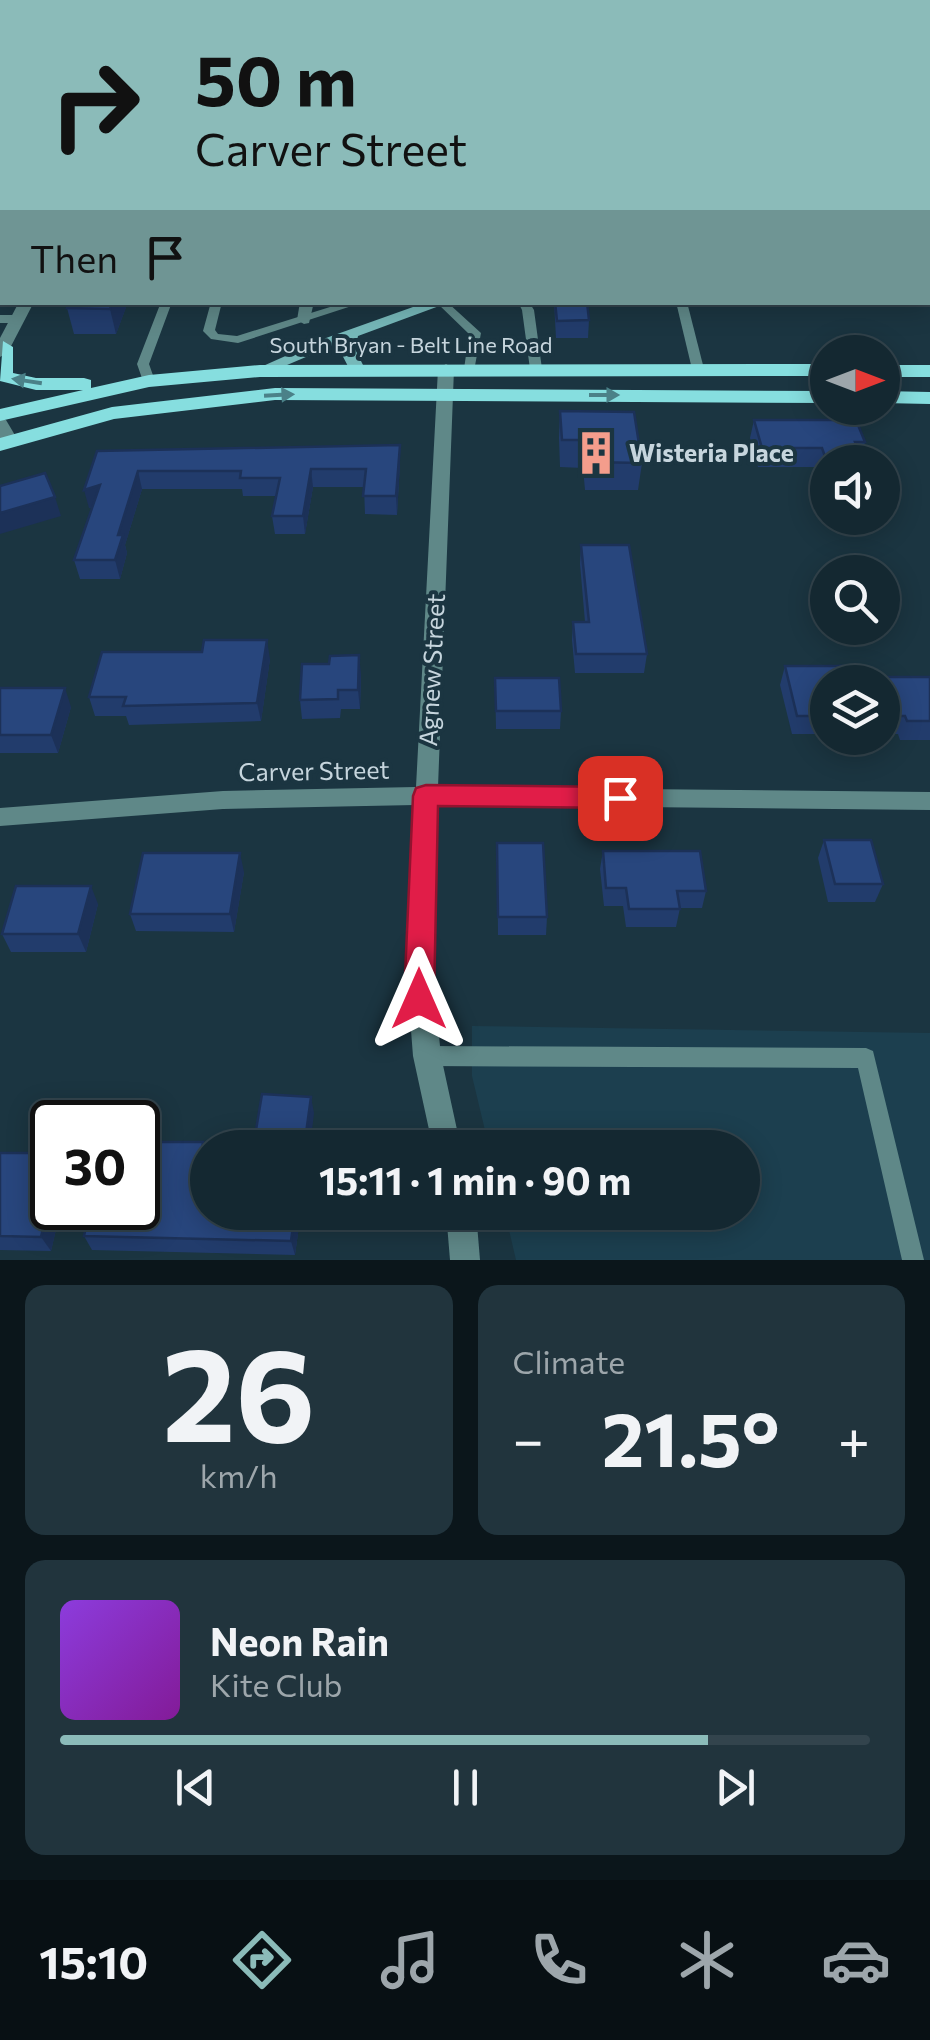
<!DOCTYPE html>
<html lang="en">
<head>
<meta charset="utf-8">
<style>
	body { margin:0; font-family:Commissioner,sans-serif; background:#21343d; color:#f1f3f6; height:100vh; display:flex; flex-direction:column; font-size:38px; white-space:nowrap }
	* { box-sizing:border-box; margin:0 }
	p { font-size:32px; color:#9da6ab }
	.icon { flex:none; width:55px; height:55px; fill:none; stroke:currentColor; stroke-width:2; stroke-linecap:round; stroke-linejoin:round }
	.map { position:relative; height:1260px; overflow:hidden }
	.sheet { display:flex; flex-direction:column; gap:25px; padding:25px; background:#0b161b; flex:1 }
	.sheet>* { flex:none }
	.guide { position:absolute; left:0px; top:0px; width:930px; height:305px; box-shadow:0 5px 25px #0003,0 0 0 2px #33444d; background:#8bbbb9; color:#111; overflow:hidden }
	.needle { width:65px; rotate:90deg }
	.tools { position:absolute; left:810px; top:335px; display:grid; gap:20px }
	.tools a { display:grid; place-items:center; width:90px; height:90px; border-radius:50%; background:#142831; box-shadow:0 5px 25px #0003,0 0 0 2px #33444d; font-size:50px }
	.speed { position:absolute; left:30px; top:1100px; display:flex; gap:20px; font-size:50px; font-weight:700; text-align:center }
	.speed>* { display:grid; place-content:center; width:130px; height:130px; border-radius:50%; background:#142831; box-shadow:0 5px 25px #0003,0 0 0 2px #33444d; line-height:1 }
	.speed .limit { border:5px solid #111; border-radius:15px; background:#fff; color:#111 }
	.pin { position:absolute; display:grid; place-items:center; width:85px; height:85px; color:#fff; margin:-42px; border-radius:20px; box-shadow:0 5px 15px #0006 }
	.me { position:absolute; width:110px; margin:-55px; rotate:0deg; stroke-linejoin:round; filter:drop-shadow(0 0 8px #0008) }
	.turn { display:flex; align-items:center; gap:35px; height:210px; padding:0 30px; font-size:45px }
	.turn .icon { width:130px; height:130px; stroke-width:2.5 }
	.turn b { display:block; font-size:70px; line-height:85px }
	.then { display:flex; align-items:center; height:95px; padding:0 30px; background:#0003; gap:20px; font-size:38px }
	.big { font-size:75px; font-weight:700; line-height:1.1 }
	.sheet .tile { flex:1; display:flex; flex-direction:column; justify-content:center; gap:15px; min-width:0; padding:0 35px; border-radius:20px; background:#21343d }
	.sheet .dial { align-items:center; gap:0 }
	.dial b { font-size:130px; line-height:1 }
	.song { display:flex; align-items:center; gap:30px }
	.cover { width:120px; height:120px; border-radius:15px; background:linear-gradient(135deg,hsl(270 70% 55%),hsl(290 70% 35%)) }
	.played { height:10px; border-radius:5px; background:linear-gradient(90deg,#8bbbb9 80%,#33444d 80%) }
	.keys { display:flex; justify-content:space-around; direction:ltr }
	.heat { display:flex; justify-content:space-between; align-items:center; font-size:55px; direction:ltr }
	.sheet .tiles { flex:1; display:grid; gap:25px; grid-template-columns:1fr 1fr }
	.tile:last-child { grid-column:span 2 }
	.trip { position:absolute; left:190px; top:1130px; width:570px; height:100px; border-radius:50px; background:#142831; box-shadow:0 5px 25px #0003,0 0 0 2px #33444d; font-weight:700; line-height:100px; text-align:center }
	.menu { display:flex; height:160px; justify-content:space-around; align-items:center; background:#081014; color:#9da6ab }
	.menu .icon { width:70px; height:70px }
	.menu .selected { color:#8bbbb9 }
	.menu b { font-size:45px; color:#f1f3f6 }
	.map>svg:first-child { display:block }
	.built { fill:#1c3f4f }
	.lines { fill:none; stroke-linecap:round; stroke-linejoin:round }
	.service { fill:#5f8888; fill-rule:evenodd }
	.minor { fill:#5f8888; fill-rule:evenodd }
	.tertiary { fill:#5f8888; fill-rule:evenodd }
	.secondary { fill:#76b8b9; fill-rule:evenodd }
	.primary { fill:#86dedf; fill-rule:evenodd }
	.wall { fill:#223c6c }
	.shaded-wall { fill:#1c3158 }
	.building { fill:#28467d; stroke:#1c3158; stroke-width:2.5 }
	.oneway { fill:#4b8188 }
	.route { fill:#e11d48; stroke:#92132f; stroke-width:2.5 }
	.labels { text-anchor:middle; stroke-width:8; stroke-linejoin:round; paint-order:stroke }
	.far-street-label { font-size:22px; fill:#c6d5dd; stroke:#1b3541 }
	.poi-label { font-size:25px; font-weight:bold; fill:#c6d5dd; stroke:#1b3541; text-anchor:start }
	.street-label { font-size:25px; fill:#c6d5dd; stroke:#1b3541 }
</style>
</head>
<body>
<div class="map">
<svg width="930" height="1260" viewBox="0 0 930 1260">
	<rect width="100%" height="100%" fill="#1b3541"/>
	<!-- built -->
	<polygon class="built" points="472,1026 930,1033 930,1260 516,1260 505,1213 742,1212 742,1148 489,1147 472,1076"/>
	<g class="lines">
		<!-- service -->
		<g class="service">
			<polygon points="161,302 172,302 149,364 155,381 149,385 143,381 137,364"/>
			<polygon points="211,302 222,302 215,330 218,334 237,336 346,302 364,302 238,343 211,339 203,331"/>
			<polygon points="436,302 447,302 481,333 474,371 470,373 464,369 469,334"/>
			<polygon points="518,302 529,302 534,310 542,369 540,371 536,373 530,369 522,310"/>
			<polygon points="676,302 687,302 704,369 702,371 698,373 692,369"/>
			<polygon points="427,1046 866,1048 873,1051 924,1260 902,1260 858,1068 427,1066 420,1063 417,1056 420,1049"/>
		</g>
		<!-- minor -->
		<g class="minor">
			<polygon points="229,0 229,2 181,1 182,0"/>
			<polygon points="632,0 629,2 569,1 570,0"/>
			<polygon points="928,4 930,5 930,14 928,13"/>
			<rect x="928" y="23" width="2" height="6"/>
			<rect x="928" y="90" width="2" height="6"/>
			<rect x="0" y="183" width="2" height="8"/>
			<polygon points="300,302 314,302 309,323 304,324 297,320"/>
			<polygon points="0,315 18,315 25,319 18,323 0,323"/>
			<polygon points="446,364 454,369 438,787 930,792 930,810 438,805 432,966 441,1056 461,1148 433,1148 413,1056 406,966 415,805 223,809 0,826 0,808 223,791 416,787 438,369"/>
			<polygon points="446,1212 476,1212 480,1260 450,1260"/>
		</g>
		<!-- tertiary -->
		<g class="tertiary">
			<polygon points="19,302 34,302 8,352 0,357 0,338"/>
			<polygon points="0,419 6,420 19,442 17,446 5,446 0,438"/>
		</g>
		<!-- secondary -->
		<g class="secondary">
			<rect x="928" y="193" width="2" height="8"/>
			<polygon points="427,302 450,302 358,336 355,349 365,369 363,372 351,372 339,349 341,342 266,374 260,376 252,371 326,338"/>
		</g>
		<!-- primary -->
		<g class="primary">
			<polygon points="3,341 13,347 13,373 36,378 84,378 91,380 91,388 149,375 260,365 828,364 828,376 260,377 149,387 0,421 0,409 83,390 36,390 0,381"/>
			<rect x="882" y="365" width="48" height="12"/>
			<polygon points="275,388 828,391 828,403 275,400 114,419 0,451 0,438 112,407"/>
			<polygon points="882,391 930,392 930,404 882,403"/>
		</g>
	</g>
	<!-- wall -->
	<g class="wall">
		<polygon points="2,81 2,110 0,110 0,85"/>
		<polygon points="930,117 930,158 928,158 928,118"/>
		<polygon points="70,302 128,302 116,334 74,334 67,308"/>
		<polygon points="554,302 587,302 589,320 588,338 556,338"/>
		<polygon points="560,411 642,463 638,490 585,490 583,468 560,467 559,438"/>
		<polygon points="754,420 865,442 861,457 828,462 828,485 823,485 817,467 758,467 750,438"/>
		<polygon points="400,445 400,463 397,515 365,514 364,487 313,487 305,534 275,534 272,516 276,496 243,496 242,489 142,489 125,545 127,553 120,579 80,579 74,560 92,507 89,508 97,451"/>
		<polygon points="581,545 647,654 644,673 575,673 572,640 573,622 585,622 580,564"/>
		<polygon points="270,659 261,721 129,725 126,716 95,716 89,697"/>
		<polygon points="329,664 361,674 360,709 341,709 340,718 302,719 300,700"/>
		<polygon points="785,666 854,677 930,677 930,740 900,740 898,734 882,734 882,682 828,682 828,734 792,734 780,685"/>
		<polygon points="495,678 561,711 560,729 496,729"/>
		<polygon points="0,688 71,707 58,753 0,753"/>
		<polygon points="824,840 883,884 875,902 828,902 818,858"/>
		<polygon points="497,843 547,917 546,935 498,935"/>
		<polygon points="603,851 706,891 702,908 680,908 676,927 626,927 623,906 604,906 600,869"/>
		<polygon points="244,872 234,932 136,931 130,914"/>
		<polygon points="98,904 86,952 11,952 2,934"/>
		<polygon points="0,1153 52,1208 61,1208 51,1251 0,1250"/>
		<polygon points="206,1176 301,1212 295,1255 92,1250 84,1236"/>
	</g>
	<!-- shaded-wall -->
	<g class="shaded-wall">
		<polygon points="112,302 128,302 116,334 110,309"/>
		<polygon points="400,445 400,463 397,515 396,496"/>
		<polygon points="311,469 313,487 305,534 303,516"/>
		<polygon points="138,471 142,489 125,545 127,553 120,579 115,560 118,535"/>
		<polygon points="100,485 105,503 89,508 84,490"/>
		<polygon points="55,497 61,516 0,534 0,513"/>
		<polygon points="267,640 270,659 261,721 257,703"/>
		<polygon points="359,655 361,674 360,709 358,690"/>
		<polygon points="65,688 71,707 58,753 51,735"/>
		<polygon points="240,853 244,872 234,932 230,914"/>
		<polygon points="91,886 98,904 86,952 78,934"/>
		<polygon points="311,1097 314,1113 310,1148 304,1148"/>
		<polygon points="203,1142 208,1154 204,1190 198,1175"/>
		<polygon points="52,1189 52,1208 61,1208 51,1251 41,1237"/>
		<polygon points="295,1212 301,1212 295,1255 291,1241"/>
	</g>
	<!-- building -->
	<g class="building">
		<polygon points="202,0 599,0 600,2 201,2"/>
		<polygon points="665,0 900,0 902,2 666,2"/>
		<polygon points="2,17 2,52 0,52 0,20"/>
		<polygon points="928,41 930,44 930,75 928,76"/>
		<polygon points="930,117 930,143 928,142 928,118"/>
		<polygon points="70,302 112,302 110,309 67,308"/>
		<polygon points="555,302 587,302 589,320 557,321"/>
		<polygon points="560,411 634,412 642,463 588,462 586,440 562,440"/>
		<polygon points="754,420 856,420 865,442 855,442 863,462 828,462 828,465 822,448 762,448"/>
		<polygon points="400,445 396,496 363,496 366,469 311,469 303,516 272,516 280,478 240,478 241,471 138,471 118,535 123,535 115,560 74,560 100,485 84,490 97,451"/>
		<polygon points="45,473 55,497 0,513 0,486"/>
		<polygon points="581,545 629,545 647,654 576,654 573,622 589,622"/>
		<polygon points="204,640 267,640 257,703 123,706 126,697 89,697 102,652 202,652"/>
		<polygon points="359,655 358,690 338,690 338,699 300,700 302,664 329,664 330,656"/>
		<polygon points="785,666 851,666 854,677 930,677 930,721 907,721 905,716 882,716 882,682 828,682 828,716 797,716"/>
		<polygon points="495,678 559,678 561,711 496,711"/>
		<polygon points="0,688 65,688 51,735 0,735"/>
		<polygon points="824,840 871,840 883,884 835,884"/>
		<polygon points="497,843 543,843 547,917 498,917"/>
		<polygon points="603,851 700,851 706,891 677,891 680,909 629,909 626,888 606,888"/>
		<polygon points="143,853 240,853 230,914 130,914"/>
		<polygon points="16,886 91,886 78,934 2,934"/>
		<polygon points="262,1094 311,1097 304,1148 253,1148"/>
		<polygon points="138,1142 203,1142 198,1175 208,1176 208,1212 295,1212 291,1241 84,1236 90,1208 138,1208"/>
		<polygon points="0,1153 52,1153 52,1189 41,1237 0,1236"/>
	</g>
	<!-- one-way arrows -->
	<defs><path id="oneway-solid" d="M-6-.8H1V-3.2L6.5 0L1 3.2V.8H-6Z" transform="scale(2.5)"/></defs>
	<g class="oneway">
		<use href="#oneway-solid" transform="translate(27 381) rotate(-171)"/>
		<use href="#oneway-solid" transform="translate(279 395) rotate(-3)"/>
		<use href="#oneway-solid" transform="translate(604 395)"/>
	</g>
	<!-- route -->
	<polygon class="route" points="426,785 620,787 629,790 632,798 629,805 620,808 438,806 434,999 430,1009 419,1013 409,1009 404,999 413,796 416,788"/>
	<!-- icons -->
	<defs>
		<g id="building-bare" transform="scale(3.45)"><path d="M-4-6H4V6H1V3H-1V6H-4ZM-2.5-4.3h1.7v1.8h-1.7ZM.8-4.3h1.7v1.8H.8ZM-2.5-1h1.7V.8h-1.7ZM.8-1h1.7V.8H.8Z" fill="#f49d8c" stroke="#1b3541" stroke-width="2.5" paint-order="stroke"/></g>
	</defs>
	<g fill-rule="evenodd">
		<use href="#building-bare" x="596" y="453"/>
	</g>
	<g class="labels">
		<!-- far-street labels -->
		<g class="far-street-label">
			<text x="411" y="353">South Bryan - Belt Line Road</text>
		</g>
		<!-- poi labels -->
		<g class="poi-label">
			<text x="629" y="462">Wisteria Place</text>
		</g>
		<!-- street labels -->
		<g class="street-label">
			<text transform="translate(432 670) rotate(-87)" y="9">Agnew Street</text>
			<text transform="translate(314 771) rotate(-1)" y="9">Carver Street</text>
		</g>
	</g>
</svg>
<div class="tools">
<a><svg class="needle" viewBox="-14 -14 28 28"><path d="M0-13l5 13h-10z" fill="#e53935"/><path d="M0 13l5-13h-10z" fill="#9da6ab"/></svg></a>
<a><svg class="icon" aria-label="sound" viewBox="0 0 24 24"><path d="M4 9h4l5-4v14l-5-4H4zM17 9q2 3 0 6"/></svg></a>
<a><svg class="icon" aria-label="search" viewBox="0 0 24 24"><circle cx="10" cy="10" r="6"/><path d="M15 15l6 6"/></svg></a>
<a><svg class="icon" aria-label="layers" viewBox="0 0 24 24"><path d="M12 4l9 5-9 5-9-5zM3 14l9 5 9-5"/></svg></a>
</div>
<div class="speed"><div class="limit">30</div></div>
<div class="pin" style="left:620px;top:798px;background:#d93025"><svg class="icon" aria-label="arrive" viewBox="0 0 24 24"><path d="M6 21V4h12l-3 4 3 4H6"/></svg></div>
<svg class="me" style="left:419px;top:999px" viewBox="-20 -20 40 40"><path d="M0-17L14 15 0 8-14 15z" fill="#e11d48" stroke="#fff" stroke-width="4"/></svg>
<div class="trip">15:11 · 1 min · 90 m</div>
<div class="guide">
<div class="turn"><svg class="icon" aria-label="right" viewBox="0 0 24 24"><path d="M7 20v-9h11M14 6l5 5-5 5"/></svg><div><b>50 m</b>Carver Street</div></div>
<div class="then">Then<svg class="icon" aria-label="arrive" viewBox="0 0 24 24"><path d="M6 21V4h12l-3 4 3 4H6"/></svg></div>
</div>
</div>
<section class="sheet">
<div class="tiles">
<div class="tile dial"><b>26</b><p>km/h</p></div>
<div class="tile"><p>Climate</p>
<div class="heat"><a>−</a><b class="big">21.5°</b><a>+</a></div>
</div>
<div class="tile">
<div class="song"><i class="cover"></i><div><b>Neon Rain</b><p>Kite Club</p></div></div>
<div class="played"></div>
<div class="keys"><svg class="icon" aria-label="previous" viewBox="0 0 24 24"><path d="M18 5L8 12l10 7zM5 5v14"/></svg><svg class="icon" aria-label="pause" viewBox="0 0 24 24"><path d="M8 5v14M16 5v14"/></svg><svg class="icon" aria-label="next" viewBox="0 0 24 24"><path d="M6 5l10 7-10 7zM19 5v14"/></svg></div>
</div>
</div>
</section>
<nav class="menu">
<b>15:10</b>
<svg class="icon selected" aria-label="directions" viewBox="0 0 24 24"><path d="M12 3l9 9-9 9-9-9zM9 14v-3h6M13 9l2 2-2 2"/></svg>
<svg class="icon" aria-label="music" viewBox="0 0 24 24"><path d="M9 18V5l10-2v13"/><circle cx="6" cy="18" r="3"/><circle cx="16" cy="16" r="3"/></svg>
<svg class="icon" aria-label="phone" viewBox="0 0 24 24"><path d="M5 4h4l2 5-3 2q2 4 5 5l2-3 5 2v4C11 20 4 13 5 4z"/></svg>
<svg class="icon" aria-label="climate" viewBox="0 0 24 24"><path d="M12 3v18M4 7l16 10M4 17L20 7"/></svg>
<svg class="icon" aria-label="car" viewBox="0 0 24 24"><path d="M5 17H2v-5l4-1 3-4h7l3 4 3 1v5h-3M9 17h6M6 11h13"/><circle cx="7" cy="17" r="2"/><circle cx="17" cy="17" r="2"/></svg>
</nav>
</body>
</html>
